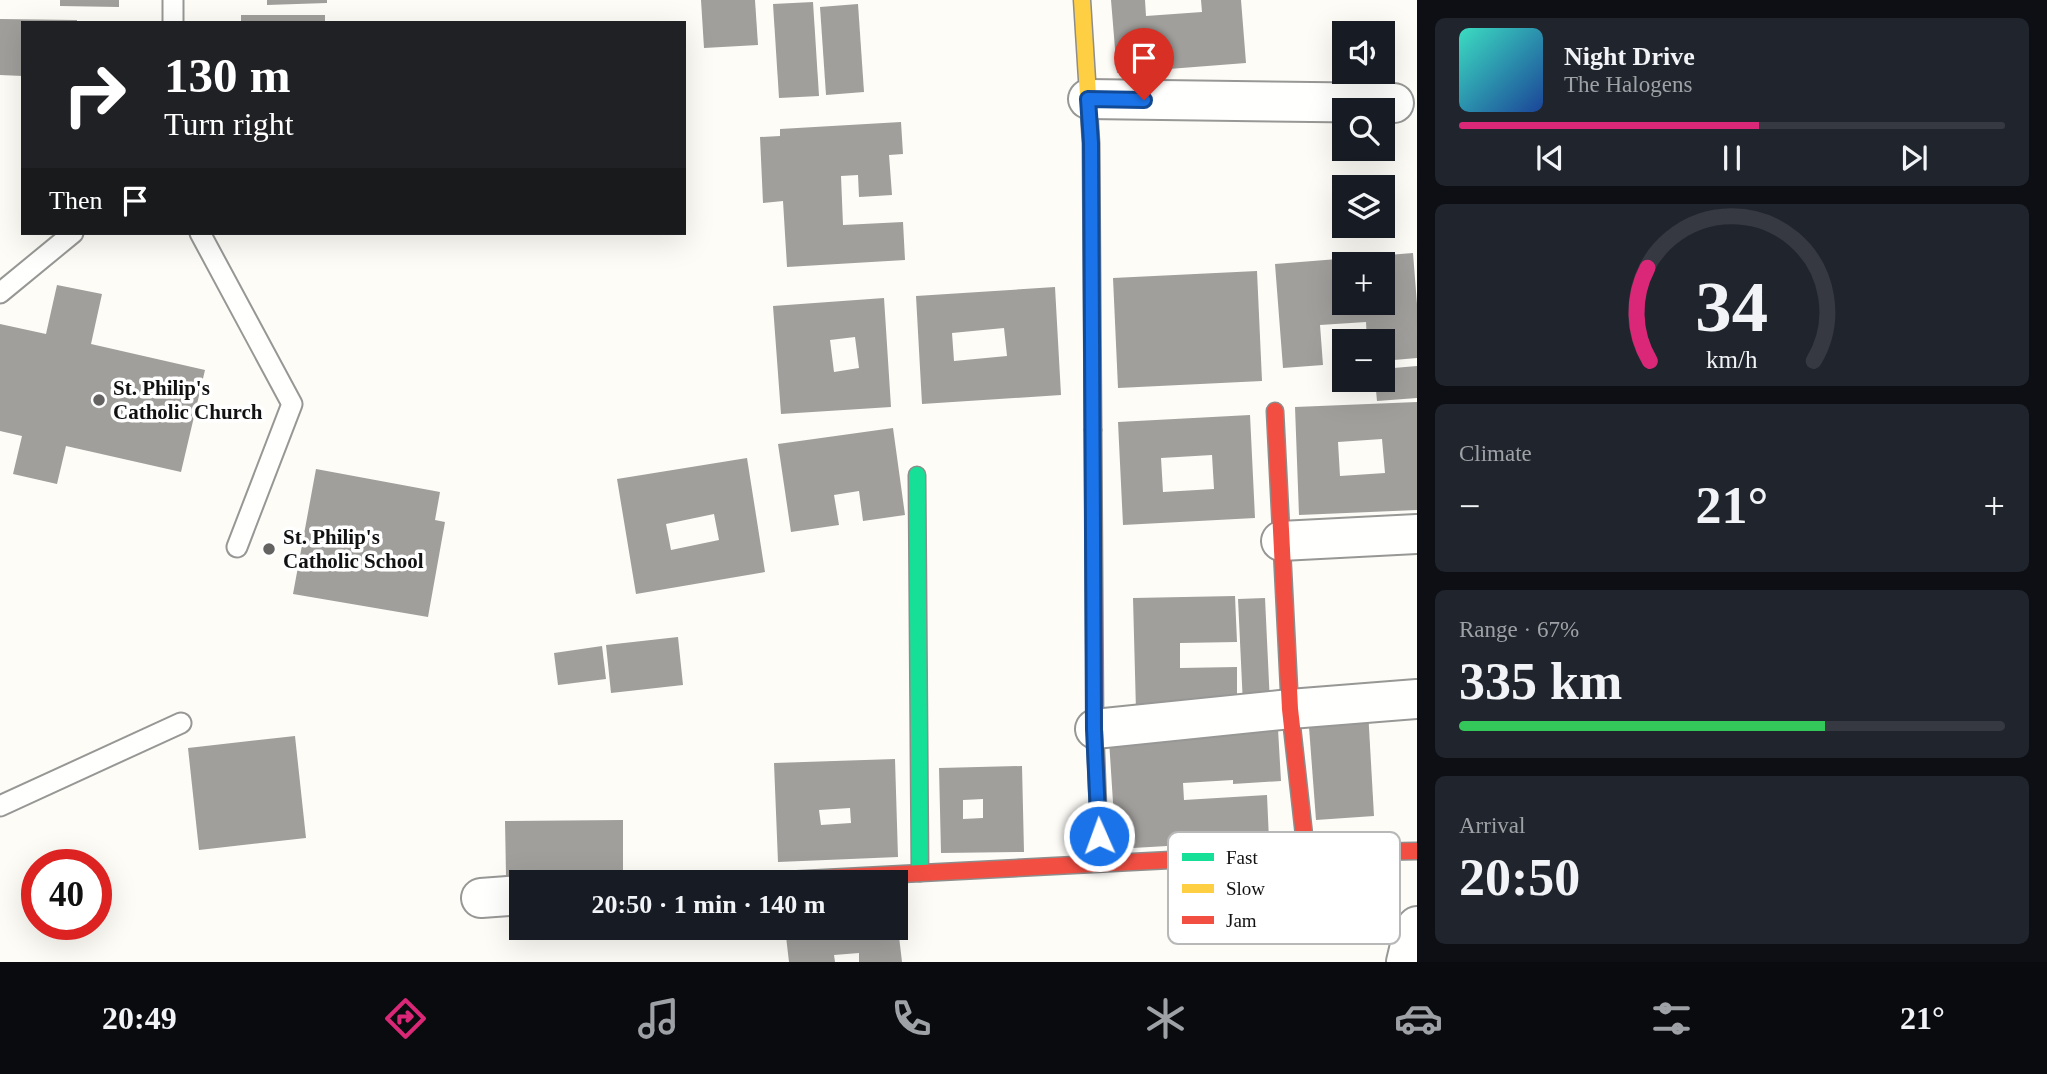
<!DOCTYPE html>
<html lang="en">
<head>
<meta charset="utf-8">
<style>
	body { margin:0; font-family:"Times New Roman",serif; background:#20242c; color:#f1f3f6; height:100vh; display:flex; flex-direction:column; font-size:26px; white-space:nowrap }
	* { box-sizing:border-box; margin:0 }
	p { font-size:23px; color:#9ea1a6 }
	.icon { flex:none; width:38px; height:38px; fill:none; stroke:currentColor; stroke-width:2; stroke-linecap:round; stroke-linejoin:round }
	.map { position:relative; flex:1; overflow:hidden }
	.details { display:flex; flex-direction:column; gap:18px; padding:18px; background:#0d0f14; width:630px }
	.details>* { flex:none }
	.hud { position:absolute; left:21px; top:21px; width:665px; height:214px; border-radius:0px; box-shadow:0 7px 28px #0002; background:#202124; color:#fff; overflow:hidden }
	.tools { position:absolute; left:1332px; top:21px; display:grid; gap:14px }
	.tools a { display:grid; place-items:center; width:63px; height:63px; border-radius:0px; background:#171b24; box-shadow:0 7px 28px #0002; font-size:35px }
	.speed { position:absolute; left:21px; top:849px; display:flex; gap:14px; font-size:35px; font-weight:700; text-align:center }
	.speed>* { display:grid; place-content:center; width:91px; height:91px; border-radius:50%; background:#171b24; box-shadow:0 7px 28px #0002; line-height:1 }
	.speed .limit { border:10px solid #d22; background:#fff; color:#111 }
	.pin { position:absolute; display:grid; place-items:center; width:60px; height:60px; color:#fff; margin:-72px -30px; border-radius:50% 50% 50% 0; rotate:-45deg; box-shadow:0 0 7px #0007 }
	.pin .icon { rotate:45deg }
	.me { position:absolute; width:77px; margin:-38px; rotate:358deg; stroke-linejoin:round; filter:drop-shadow(0 0 5px #0008) }
	.turn { display:flex; align-items:center; gap:24px; height:147px; padding:0 28px; font-size:32px }
	.turn .icon { width:91px; height:91px; stroke-width:2.5 }
	.turn b { display:block; font-size:49px; line-height:60px }
	.then { display:flex; align-items:center; height:66px; padding:0 28px; background:#0003; gap:14px; font-size:26px }
	.big { font-size:52px; font-weight:600; line-height:1.1 }
	.details .widget { flex:1; display:flex; flex-direction:column; justify-content:center; gap:10px; min-width:0; padding:0 24px; border-radius:10px; background:#20242c }
	.details .dial { align-items:center; gap:0 }
	.dial svg { height:182px; overflow:visible; fill:none; stroke:#363941; stroke-width:7; stroke-linecap:round; text-anchor:middle }
	.dial text { fill:#f1f3f6; stroke:none }
	.song { display:flex; align-items:center; gap:21px }
	.cover { width:84px; height:84px; border-radius:10px; background:linear-gradient(135deg,hsl(170 70% 55%),hsl(220 70% 35%)) }
	.played { height:7px; border-radius:4px; background:linear-gradient(90deg,#db2777 55%,#363941 55%) }
	.keys { display:flex; justify-content:space-around; direction:ltr }
	.heat { display:flex; justify-content:space-between; align-items:center; font-size:38px; direction:ltr }
	.charge { height:10px; border-radius:5px; background:linear-gradient(90deg,#34c759 67%,#363941 0) }
	.trip { position:absolute; left:509px; top:870px; width:399px; height:70px; border-radius:0px; background:#171b24; box-shadow:0 7px 28px #0002; font-weight:600; line-height:70px; text-align:center }
	.tabs { display:flex; height:112px; justify-content:space-around; align-items:center; background:#090b0e; color:#9ea1a6 }
	.tabs .icon { width:49px; height:49px }
	.tabs .selected { color:#db2777 }
	.tabs b { font-size:32px; color:#f1f3f6 }
	main { display:flex; flex:1; min-height:0 }
	.map>svg:first-child { display:block }
	.building { fill:#a19f9c; fill-rule:evenodd }
	.lines { fill:none; stroke-linecap:round; stroke-linejoin:round }
	.lane-casing { stroke:#979795; stroke-width:23 }
	.street-casing { stroke:#979795; stroke-width:42 }
	.fast-casing { stroke:#8e8d8b; stroke-width:19 }
	.slow-casing { stroke:#8e8d8b; stroke-width:19 }
	.jam-casing { stroke:#8e8d8b; stroke-width:19 }
	.lane { stroke:#fffffe; stroke-width:19 }
	.street { stroke:#fffffe; stroke-width:38 }
	.fast { stroke:#16e098; stroke-width:16 }
	.slow { stroke:#ffcf43; stroke-width:16 }
	.jam { stroke:#f24e42; stroke-width:16 }
	.route-casing { stroke:#114b97; stroke-width:18 }
	.route { stroke:#1a73e8; stroke-width:12 }
	.poi-dot { fill:#646362; stroke:#fff; stroke-width:2.5 }
	.labels { text-anchor:middle; stroke-width:7; stroke-linejoin:round; paint-order:stroke }
	.poi-label { font-size:21px; font-weight:bold; fill:#111; stroke:#fff; text-anchor:start }
	.key { fill:#fff; stroke:#b8b8b8; stroke-width:2 }
	.key-label { font-size:19px; fill:#111 }
</style>
</head>
<body>
<main>
<div class="map">
<svg width="1417" height="962" viewBox="0 0 1417 962">
	<rect width="100%" height="100%" fill="#fdfcf7"/>
	<!-- building -->
	<g class="building">
		<polygon points="60,0 119,0 119,7 60,6"/>
		<polygon points="267,0 327,0 327,3 267,5"/>
		<polygon points="701,0 755,0 758,45 704,48"/>
		<polygon points="1111,0 1145,0 1146,16 1202,12 1201,0 1241,0 1246,63 1117,73"/>
		<polygon points="813,2 819,96 779,98 773,4"/>
		<polygon points="858,4 864,92 826,95 820,7"/>
		<rect x="241" y="15" width="84" height="8"/>
		<polygon points="0,19 77,20 77,23 23,23 23,76 0,75"/>
		<polygon points="901,122 903,154 889,155 892,195 859,197 858,175 841,176 843,225 903,222 905,260 787,267 783,201 763,203 760,137 780,136 780,129"/>
		<path d="M 1413,253 L 1417,304 L 1417,358 L 1382,361 L 1382,341 L 1367,341 L 1366,322 L 1320,325 L 1323,365 L 1283,368 L 1275,264 ZM 1344,264 L 1382,264 L 1382,303 L 1344,303 Z"/>
		<polygon points="1257,271 1262,381 1118,388 1113,278"/>
		<polygon points="57,285 102,294 91,344 205,370 181,472 66,446 57,484 13,474 22,436 0,431 0,324 46,334"/>
		<path d="M 1055,287 L 1061,395 L 922,404 L 916,296 ZM 1004,328 L 1007,356 L 954,361 L 952,333 Z"/>
		<path d="M 884,298 L 891,407 L 781,414 L 773,306 ZM 855,337 L 859,368 L 834,372 L 830,340 Z"/>
		<polygon points="1417,366 1417,398 1377,401 1375,380 1382,380 1382,369"/>
		<path d="M 1417,402 L 1417,510 L 1299,515 L 1295,407 ZM 1382,439 L 1385,473 L 1340,476 L 1338,442 Z"/>
		<path d="M 1250,415 L 1255,518 L 1123,525 L 1118,422 ZM 1212,455 L 1214,489 L 1163,492 L 1161,458 Z"/>
		<polygon points="893,428 905,515 863,521 859,491 834,495 839,525 791,532 778,444"/>
		<path d="M 747,458 L 765,572 L 636,594 L 617,479 ZM 714,514 L 719,540 L 671,550 L 666,524 Z"/>
		<polygon points="316,469 440,492 435,520 445,522 428,617 293,594"/>
		<polygon points="1235,596 1237,642 1180,643 1180,668 1237,667 1237,709 1136,711 1133,598"/>
		<polygon points="1265,598 1270,704 1243,705 1238,599"/>
		<polygon points="678,637 683,685 611,693 606,645"/>
		<polygon points="602,646 606,679 558,685 554,653"/>
		<polygon points="1368,710 1374,816 1316,820 1308,714"/>
		<polygon points="1278,729 1281,781 1233,784 1233,780 1183,783 1184,800 1267,795 1269,840 1116,849 1109,740"/>
		<polygon points="295,736 306,838 199,850 188,748"/>
		<path d="M 895,759 L 898,857 L 778,862 L 774,763 ZM 850,808 L 851,823 L 821,825 L 819,810 Z"/>
		<path d="M 1022,766 L 1024,852 L 941,853 L 939,768 ZM 983,799 L 983,818 L 963,819 L 963,800 Z"/>
		<polygon points="623,820 623,874 506,875 505,821"/>
		<polygon points="785,928 898,928 902,962 859,962 859,953 834,955 835,962 789,962"/>
	</g>
	<g class="lines">
		<!-- lane casing -->
		<g class="lane-casing">
			<g id="lane">
				<polyline points="173,0 173,23"/>
				<polyline points="200,233 292,404 237,547"/>
				<polyline points="0,293 73,233"/>
				<polyline points="0,806 181,723"/>
			</g>
		</g>
		<!-- street casing -->
		<g class="street-casing">
			<g id="street">
				<polyline points="1088,99 1394,103"/>
				<polyline points="1281,541 1417,534"/>
				<polyline points="1095,729 1290,709 1417,699"/>
				<polyline points="481,898 522,895"/>
				<polyline points="1406,962 1413,933 1417,926"/>
			</g>
		</g>
		<!-- fast casing -->
		<g class="fast-casing">
			<polyline id="fast" points="917,475 920,873"/>
		</g>
		<!-- slow casing -->
		<g class="slow-casing">
			<polyline id="slow" points="1082,0 1091,143 1093,430"/>
		</g>
		<!-- jam casing -->
		<g class="jam-casing">
			<g id="jam">
				<polyline points="1275,411 1290,709 1306,853"/>
				<polyline points="1093,430 1095,729 1100,863"/>
				<polyline points="746,882 1306,853 1417,851"/>
			</g>
		</g>
		<!-- lane -->
		<use href="#lane" class="lane"/>
		<!-- street -->
		<use href="#street" class="street"/>
		<!-- fast -->
		<use href="#fast" class="fast"/>
		<!-- slow -->
		<use href="#slow" class="slow"/>
		<!-- jam -->
		<use href="#jam" class="jam"/>
	</g>
	<g class="lines">
		<!-- route casing -->
		<g class="route-casing">
			<polyline id="route" points="1099,836 1094,729 1091,143 1088,99 1144,100"/>
		</g>
		<!-- route -->
		<use href="#route" class="route"/>
	</g>
	<!-- markers -->
	<g class="poi-dot">
		<circle cx="99" cy="400" r="7"/>
		<circle cx="269" cy="549" r="7"/>
	</g>
	<g class="labels">
		<!-- poi labels -->
		<g class="poi-label">
			<text x="113" y="395">St. Philip's<tspan x="113" dy="24">Catholic Church</tspan></text>
			<text x="283" y="544">St. Philip's<tspan x="283" dy="24">Catholic School</tspan></text>
		</g>
	</g>
	<!-- legend -->
	<rect x="1168" y="832" width="232" height="112" rx="10" class="key"/>
	<rect x="1182" y="853" width="32" height="8" fill="#16e098"/>
	<rect x="1182" y="884" width="32" height="9" fill="#ffcf43"/>
	<rect x="1182" y="916" width="32" height="8" fill="#f24e42"/>
	<g class="key-label">
		<text x="1226" y="864">Fast</text>
		<text x="1226" y="895">Slow</text>
		<text x="1226" y="927">Jam</text>
	</g>
</svg>
<div class="tools">
<a><svg class="icon" aria-label="sound" viewBox="0 0 24 24"><path d="M4 9h4l5-4v14l-5-4H4zM17 9q2 3 0 6"/></svg></a>
<a><svg class="icon" aria-label="search" viewBox="0 0 24 24"><circle cx="10" cy="10" r="6"/><path d="M15 15l6 6"/></svg></a>
<a><svg class="icon" aria-label="layers" viewBox="0 0 24 24"><path d="M12 4l9 5-9 5-9-5zM3 14l9 5 9-5"/></svg></a>
<a>+</a>
<a>−</a>
</div>
<div class="speed"><div class="limit">40</div></div>
<div class="pin" style="left:1144px;top:100px;background:#d93025"><svg class="icon" aria-label="arrive" viewBox="0 0 24 24"><path d="M6 21V4h12l-3 4 3 4H6"/></svg></div>
<svg class="me" style="left:1099px;top:836px" viewBox="-20 -20 40 40"><circle r="17" fill="#1a73e8" stroke="#fff" stroke-width="3"/><path d="M0-11L8 9 0 5-8 9z" fill="#fff"/></svg>
<div class="trip">20:50 · 1 min · 140 m</div>
<div class="hud">
<div class="turn"><svg class="icon" aria-label="right" viewBox="0 0 24 24"><path d="M7 20v-9h11M14 6l5 5-5 5"/></svg><div><b>130 m</b>Turn right</div></div>
<div class="then">Then<svg class="icon" aria-label="arrive" viewBox="0 0 24 24"><path d="M6 21V4h12l-3 4 3 4H6"/></svg></div>
</div>
</div>
<section class="details">
<div class="widget">
<div class="song"><i class="cover"></i><div><b>Night Drive</b><p>The Halogens</p></div></div>
<div class="played"></div>
<div class="keys"><svg class="icon" aria-label="previous" viewBox="0 0 24 24"><path d="M18 5L8 12l10 7zM5 5v14"/></svg><svg class="icon" aria-label="pause" viewBox="0 0 24 24"><path d="M8 5v14M16 5v14"/></svg><svg class="icon" aria-label="next" viewBox="0 0 24 24"><path d="M6 5l10 7-10 7zM19 5v14"/></svg></div>
</div>
<div class="widget dial"><svg viewBox="0 0 100 80">
<path d="M14 69A42 42 0 1 1 86 69"/>
<path d="M14 69A42 42 0 0 1 13 28" stroke="#db2777"/>
<text x="50" y="56" font-size="32" font-weight="700">34</text>
<text x="50" y="72" font-size="11">km/h</text>
</svg></div>
<div class="widget"><p>Climate</p>
<div class="heat"><a>−</a><b class="big">21°</b><a>+</a></div>
</div>
<div class="widget"><p>Range · 67%</p><b class="big">335 km</b><div class="charge"></div></div>
<div class="widget"><p>Arrival</p><b class="big">20:50</b></div>
</section>
</main>
<nav class="tabs">
<b>20:49</b>
<svg class="icon selected" aria-label="directions" viewBox="0 0 24 24"><path d="M12 3l9 9-9 9-9-9zM9 14v-3h6M13 9l2 2-2 2"/></svg>
<svg class="icon" aria-label="music" viewBox="0 0 24 24"><path d="M9 18V5l10-2v13"/><circle cx="6" cy="18" r="3"/><circle cx="16" cy="16" r="3"/></svg>
<svg class="icon" aria-label="phone" viewBox="0 0 24 24"><path d="M5 4h4l2 5-3 2q2 4 5 5l2-3 5 2v4C11 20 4 13 5 4z"/></svg>
<svg class="icon" aria-label="climate" viewBox="0 0 24 24"><path d="M12 3v18M4 7l16 10M4 17L20 7"/></svg>
<svg class="icon" aria-label="car" viewBox="0 0 24 24"><path d="M5 17H2v-5l4-1 3-4h7l3 4 3 1v5h-3M9 17h6M6 11h13"/><circle cx="7" cy="17" r="2"/><circle cx="17" cy="17" r="2"/></svg>
<svg class="icon" aria-label="filters" viewBox="0 0 24 24"><path d="M4 7h16M4 17h16"/><circle cx="9" cy="7" r="2"/><circle cx="15" cy="17" r="2"/></svg>
<b>21°</b>
</nav>
</body>
</html>
